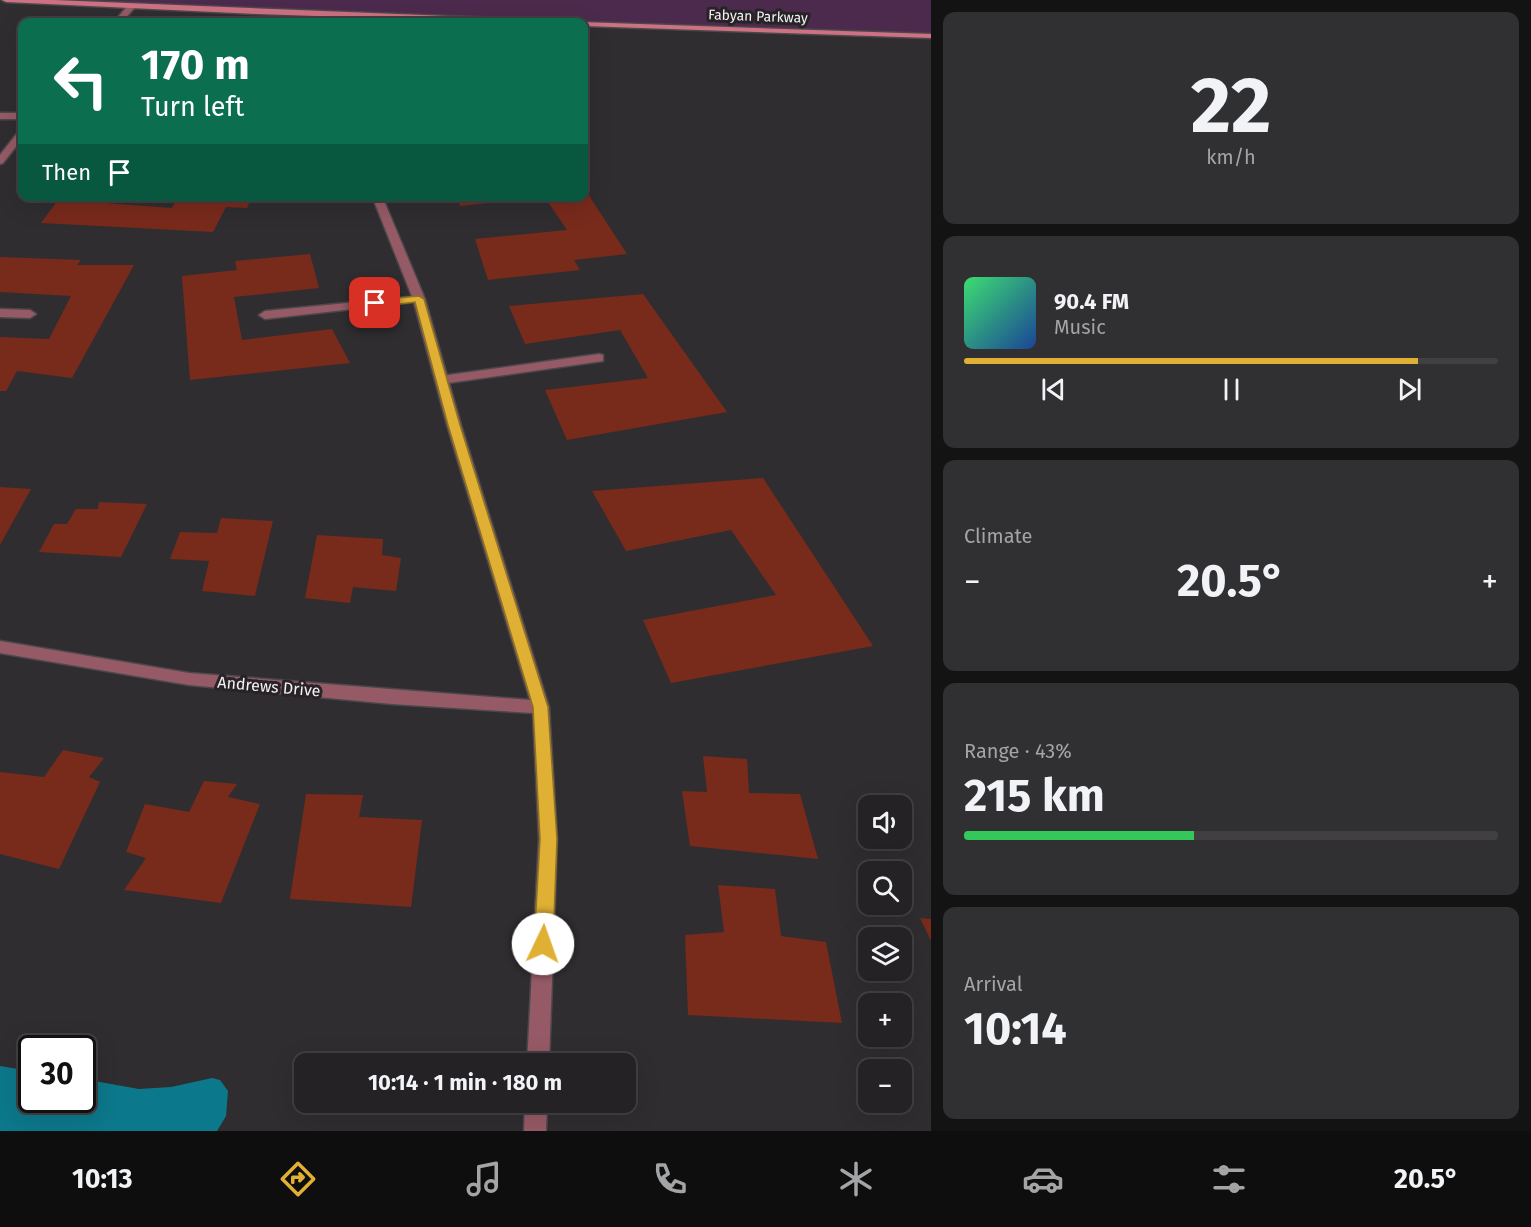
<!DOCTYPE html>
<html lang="en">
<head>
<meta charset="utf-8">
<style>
	body { margin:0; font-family:"Fira Sans",sans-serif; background:#302f31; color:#f1f3f6; height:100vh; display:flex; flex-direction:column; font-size:22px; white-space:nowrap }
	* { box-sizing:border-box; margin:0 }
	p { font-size:20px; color:#a3a4a6 }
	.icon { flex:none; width:33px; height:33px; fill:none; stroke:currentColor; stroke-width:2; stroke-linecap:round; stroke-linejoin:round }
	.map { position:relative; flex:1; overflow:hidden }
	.panel { display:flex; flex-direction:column; gap:12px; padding:12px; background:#141314; width:600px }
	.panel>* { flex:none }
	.guide { position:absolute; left:18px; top:18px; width:570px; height:183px; border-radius:12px; box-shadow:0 6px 24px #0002,0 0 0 2px #413f41; background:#0b6e4f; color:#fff; overflow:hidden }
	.buttons { position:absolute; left:858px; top:795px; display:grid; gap:12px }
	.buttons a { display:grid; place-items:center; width:54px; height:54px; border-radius:12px; background:#242224; box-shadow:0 6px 24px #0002,0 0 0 2px #413f41; font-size:30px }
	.speed { position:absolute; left:18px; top:1035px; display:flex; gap:12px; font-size:30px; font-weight:700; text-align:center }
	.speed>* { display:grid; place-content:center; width:78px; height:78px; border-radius:50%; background:#242224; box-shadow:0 6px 24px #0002,0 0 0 2px #413f41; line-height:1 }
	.speed .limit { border:3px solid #111; border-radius:9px; background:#fff; color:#111 }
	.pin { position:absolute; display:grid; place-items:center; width:51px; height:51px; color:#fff; margin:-26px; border-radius:12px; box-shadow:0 3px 9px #0006 }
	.me { position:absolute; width:66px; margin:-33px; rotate:3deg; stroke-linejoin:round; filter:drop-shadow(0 0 4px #0008) }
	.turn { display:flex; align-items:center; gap:21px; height:126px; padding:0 24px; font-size:27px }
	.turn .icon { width:78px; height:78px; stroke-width:2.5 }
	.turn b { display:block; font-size:42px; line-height:51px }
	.then { display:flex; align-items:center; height:57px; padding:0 24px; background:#0003; gap:12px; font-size:22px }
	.big { font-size:45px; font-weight:700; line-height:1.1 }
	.panel .tile { flex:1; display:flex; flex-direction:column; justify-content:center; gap:9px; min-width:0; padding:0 21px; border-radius:12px; background:#302f31 }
	.panel .dial { align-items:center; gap:0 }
	.dial b { font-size:78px; line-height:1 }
	.song { display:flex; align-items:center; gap:18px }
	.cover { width:72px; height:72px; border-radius:9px; background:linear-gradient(135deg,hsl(140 70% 55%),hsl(220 70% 35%)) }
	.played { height:6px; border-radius:3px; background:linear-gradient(90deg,#dfb034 85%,#413f41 85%) }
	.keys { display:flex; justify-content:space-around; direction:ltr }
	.heat { display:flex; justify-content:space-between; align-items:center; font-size:33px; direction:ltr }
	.charge { height:9px; border-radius:4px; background:linear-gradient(90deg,#34c759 43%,#413f41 0) }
	.trip { position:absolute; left:294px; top:1053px; width:342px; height:60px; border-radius:12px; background:#242224; box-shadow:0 6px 24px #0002,0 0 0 2px #413f41; font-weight:700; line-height:60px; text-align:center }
	.tab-bar { display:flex; height:96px; justify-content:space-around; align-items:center; background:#0e0e0e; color:#a3a4a6 }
	.tab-bar .icon { width:42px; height:42px }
	.tab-bar .on { color:#dfb034 }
	.tab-bar b { font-size:27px; color:#f1f3f6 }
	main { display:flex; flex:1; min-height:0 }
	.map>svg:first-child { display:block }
	.green { fill:#4c2a4d }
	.water { fill:#0c788b }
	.building { fill:#782a1b }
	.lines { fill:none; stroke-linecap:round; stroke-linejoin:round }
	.service-casing { stroke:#4b484b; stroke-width:3 }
	.minor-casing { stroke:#4b484b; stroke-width:3 }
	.secondary-casing { stroke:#4b484b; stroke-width:3 }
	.service { fill:#955a65; fill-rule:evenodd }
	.minor { fill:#955a65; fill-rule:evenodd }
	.secondary { fill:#ce7183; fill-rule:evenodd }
	.route { fill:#dfb034; stroke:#917222; stroke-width:1.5 }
	.labels { text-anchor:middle; stroke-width:6; stroke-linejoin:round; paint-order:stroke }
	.far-street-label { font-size:14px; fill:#f4f1f4; stroke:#272326 }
	.street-label { font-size:16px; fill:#f4f1f4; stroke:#272326 }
</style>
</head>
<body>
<main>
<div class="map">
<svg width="931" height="1131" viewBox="0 0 931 1131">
	<rect width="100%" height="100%" fill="#302d30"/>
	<!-- green -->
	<polygon class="green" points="25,0 931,0 931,36 132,6"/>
	<!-- water -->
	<polygon class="water" points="0,1066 31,1071 32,1100 82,1100 83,1079 139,1089 171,1087 212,1078 220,1080 228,1091 226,1116 217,1131 0,1131"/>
	<!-- building -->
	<g class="building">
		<polygon points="584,188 627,254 574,260 580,270 488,280 475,239 567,230 544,196 584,196"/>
		<polygon points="61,196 108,196 104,203 172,208 178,196 252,196 247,208 226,207 213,232 41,223"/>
		<polygon points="457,196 535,196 535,198 460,206"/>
		<polygon points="310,254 319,288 234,297 242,340 332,329 350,363 190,380 182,276 237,270 235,261"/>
		<polygon points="0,257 81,260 77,265 134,265 72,378 17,371 6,391 0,391 0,337 49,339 71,296 0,292"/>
		<polygon points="643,294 727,412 567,440 545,390 648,378 620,330 525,344 509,306"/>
		<polygon points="763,478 873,646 671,683 643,620 776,595 731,530 626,551 592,491"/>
		<polygon points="0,487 31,489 0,545"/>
		<polygon points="99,502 147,504 121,557 39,552 54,524 67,524 76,509 98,509"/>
		<polygon points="221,518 273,521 255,596 202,591 209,561 170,559 180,532 217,533"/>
		<polygon points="317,535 383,539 382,555 401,558 396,591 353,587 350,603 305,598"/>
		<polygon points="63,750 104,758 89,777 100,782 59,869 0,854 0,772 44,777"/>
		<polygon points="703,756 747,759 749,793 800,794 818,859 690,846 682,791 707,792"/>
		<polygon points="204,781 237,784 228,797 260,804 221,903 124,890 146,858 126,852 145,804 189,812"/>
		<polygon points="306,794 363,795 359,817 422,820 411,907 290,899"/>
		<polygon points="718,885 775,889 781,936 826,942 842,1023 688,1015 685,935 724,932"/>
		<polygon points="920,918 931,919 931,941"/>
	</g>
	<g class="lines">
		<!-- service casing -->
		<g class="service-casing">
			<g id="service">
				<rect x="0" y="113" width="22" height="6"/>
				<polygon points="419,296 423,297 423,301 265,319 259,315 265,311"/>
				<polygon points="0,309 30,310 36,314 30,318 0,317"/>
				<polygon points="599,354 603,355 603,361 441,384 435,380 441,376"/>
			</g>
		</g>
		<!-- minor casing -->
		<g class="minor-casing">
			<g id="minor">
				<polygon points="129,4 136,6 122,22 114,22"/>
				<polygon points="22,130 22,139 3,163 0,164 0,155 19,131"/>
				<polygon points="372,196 382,196 425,299 461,425 549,707 557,839 549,1064 527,1064 539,839 533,713 392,704 189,685 0,653 0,641 189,673 530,700 447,425 413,299"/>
				<polygon points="525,1102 547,1102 546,1131 524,1131"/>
			</g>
		</g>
		<!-- secondary casing -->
		<g class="secondary-casing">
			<g id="secondary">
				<polygon points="2,0 54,0 545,20 549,22 491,22 257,14 6,2"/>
				<polygon points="581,22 931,34 931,38 584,26"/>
			</g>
		</g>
		<!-- service -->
		<use href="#service" class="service"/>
		<!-- minor -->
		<use href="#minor" class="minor"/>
		<!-- secondary -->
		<use href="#secondary" class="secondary"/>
	</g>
	<!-- route -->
	<polygon class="route" points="419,296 424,299 460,425 548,707 557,839 553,944 550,950 543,953 537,950 534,944 540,839 533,707 448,425 415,302 375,307 370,303 375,300"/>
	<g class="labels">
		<!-- far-street labels -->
		<g class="far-street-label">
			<text transform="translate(758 16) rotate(2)" y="5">Fabyan Parkway</text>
		</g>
		<!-- street labels -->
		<g class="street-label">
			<text transform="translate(269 686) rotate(5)" y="6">Andrews Drive</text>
		</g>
	</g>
</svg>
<div class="buttons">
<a><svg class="icon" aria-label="sound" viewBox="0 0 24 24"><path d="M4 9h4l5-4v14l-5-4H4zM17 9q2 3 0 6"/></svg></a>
<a><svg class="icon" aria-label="search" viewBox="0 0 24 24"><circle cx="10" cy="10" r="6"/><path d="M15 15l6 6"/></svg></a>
<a><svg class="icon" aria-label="layers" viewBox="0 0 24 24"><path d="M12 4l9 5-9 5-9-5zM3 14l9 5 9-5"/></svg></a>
<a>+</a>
<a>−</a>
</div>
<div class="speed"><div class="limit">30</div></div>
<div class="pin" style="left:375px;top:303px;background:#d93025"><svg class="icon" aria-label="arrive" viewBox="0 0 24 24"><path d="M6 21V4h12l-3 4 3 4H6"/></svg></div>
<svg class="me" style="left:543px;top:944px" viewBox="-20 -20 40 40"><circle r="19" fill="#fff"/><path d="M0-13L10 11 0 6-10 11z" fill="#dfb034"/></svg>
<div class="trip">10:14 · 1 min · 180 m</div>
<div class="guide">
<div class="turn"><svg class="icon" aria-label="left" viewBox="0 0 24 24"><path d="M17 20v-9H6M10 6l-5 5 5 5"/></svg><div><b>170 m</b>Turn left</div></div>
<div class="then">Then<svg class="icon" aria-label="arrive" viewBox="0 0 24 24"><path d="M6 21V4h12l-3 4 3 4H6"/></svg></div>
</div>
</div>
<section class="panel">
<div class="tile dial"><b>22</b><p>km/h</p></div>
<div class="tile">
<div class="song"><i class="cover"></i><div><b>90.4 FM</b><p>Music</p></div></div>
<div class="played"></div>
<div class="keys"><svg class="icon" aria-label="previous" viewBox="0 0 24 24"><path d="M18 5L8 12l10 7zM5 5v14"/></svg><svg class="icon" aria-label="pause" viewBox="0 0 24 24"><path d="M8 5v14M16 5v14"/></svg><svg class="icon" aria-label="next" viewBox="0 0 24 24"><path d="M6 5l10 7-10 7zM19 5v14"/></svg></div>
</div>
<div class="tile"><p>Climate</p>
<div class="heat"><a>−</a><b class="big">20.5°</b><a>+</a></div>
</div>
<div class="tile"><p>Range · 43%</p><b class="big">215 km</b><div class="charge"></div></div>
<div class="tile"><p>Arrival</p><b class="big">10:14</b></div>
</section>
</main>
<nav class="tab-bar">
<b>10:13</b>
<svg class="icon on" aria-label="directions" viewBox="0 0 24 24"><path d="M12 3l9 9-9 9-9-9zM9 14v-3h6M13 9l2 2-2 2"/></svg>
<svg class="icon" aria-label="music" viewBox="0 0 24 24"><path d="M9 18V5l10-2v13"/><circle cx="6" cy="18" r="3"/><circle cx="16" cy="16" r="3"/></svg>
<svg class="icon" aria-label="phone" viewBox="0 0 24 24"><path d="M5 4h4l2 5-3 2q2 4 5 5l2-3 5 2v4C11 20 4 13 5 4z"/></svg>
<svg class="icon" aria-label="climate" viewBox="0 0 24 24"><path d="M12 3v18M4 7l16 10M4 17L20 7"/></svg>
<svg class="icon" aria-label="car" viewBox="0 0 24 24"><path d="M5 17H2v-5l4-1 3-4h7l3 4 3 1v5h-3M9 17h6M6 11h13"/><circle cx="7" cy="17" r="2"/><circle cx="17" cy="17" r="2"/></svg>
<svg class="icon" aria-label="filters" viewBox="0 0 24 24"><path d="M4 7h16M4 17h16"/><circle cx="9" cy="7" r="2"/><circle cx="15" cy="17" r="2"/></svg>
<b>20.5°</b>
</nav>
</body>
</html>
